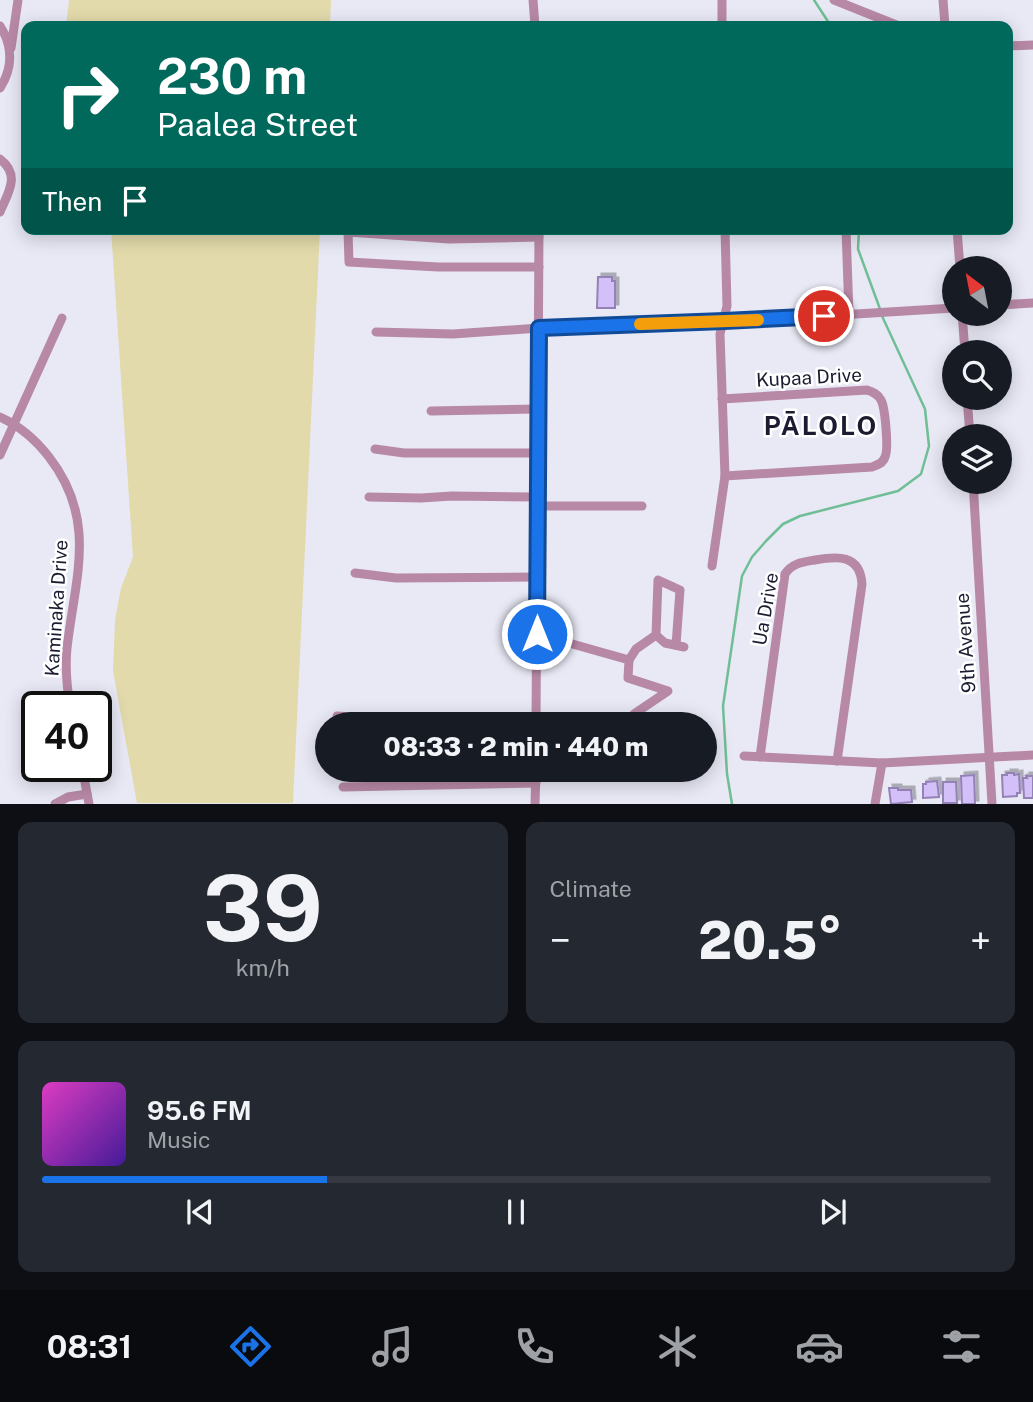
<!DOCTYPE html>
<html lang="en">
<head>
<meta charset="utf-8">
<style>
	body { margin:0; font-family:"Public Sans",sans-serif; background:#242831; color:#f1f3f6; height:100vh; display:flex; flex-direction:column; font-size:26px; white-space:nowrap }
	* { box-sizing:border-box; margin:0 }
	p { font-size:23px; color:#9ea1a6 }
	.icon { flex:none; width:38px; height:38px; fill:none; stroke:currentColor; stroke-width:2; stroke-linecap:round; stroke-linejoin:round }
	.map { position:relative; height:804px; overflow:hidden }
	.side { display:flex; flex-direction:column; gap:18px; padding:18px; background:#0d0f14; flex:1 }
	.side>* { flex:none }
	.hud { position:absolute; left:21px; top:21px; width:992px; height:214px; border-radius:14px; box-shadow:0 4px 18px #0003; background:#00695c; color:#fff; overflow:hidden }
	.needle { width:46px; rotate:328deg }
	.fabs { position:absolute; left:942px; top:256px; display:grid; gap:14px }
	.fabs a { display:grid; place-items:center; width:70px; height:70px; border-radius:50%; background:#171b24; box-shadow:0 4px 18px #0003; font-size:35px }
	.speed { position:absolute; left:21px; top:691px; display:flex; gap:14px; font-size:35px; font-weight:700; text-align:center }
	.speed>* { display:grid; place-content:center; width:91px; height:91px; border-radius:50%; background:#171b24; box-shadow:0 4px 18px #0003; line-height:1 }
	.speed .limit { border:4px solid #111; border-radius:10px; background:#fff; color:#111 }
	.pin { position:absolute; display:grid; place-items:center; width:60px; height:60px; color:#fff; margin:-30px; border:4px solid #fff; border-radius:50%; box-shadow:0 2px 7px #0007 }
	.me { position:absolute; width:77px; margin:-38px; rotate:0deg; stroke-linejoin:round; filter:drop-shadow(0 0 5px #0008) }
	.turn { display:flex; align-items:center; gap:24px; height:147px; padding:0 21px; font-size:32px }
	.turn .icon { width:91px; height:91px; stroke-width:2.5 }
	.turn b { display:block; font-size:49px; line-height:60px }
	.then { display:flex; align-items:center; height:66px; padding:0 21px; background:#0003; gap:14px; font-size:26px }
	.big { font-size:52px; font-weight:800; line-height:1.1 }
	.side .widget { flex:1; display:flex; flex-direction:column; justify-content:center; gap:10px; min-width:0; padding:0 24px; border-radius:14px; background:#242831 }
	.side .dial { align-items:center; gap:0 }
	.dial b { font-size:91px; line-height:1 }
	.song { display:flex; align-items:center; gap:21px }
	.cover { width:84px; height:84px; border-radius:10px; background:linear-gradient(135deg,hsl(310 70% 55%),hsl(260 70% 35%)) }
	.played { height:7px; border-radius:4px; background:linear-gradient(90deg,#1a73e8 30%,#363941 30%) }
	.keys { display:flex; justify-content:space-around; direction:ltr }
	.heat { display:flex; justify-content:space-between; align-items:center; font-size:38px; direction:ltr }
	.side .tiles { flex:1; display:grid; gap:18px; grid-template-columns:1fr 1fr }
	.widget:last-child { grid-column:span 2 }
	.trip { position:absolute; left:315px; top:712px; width:402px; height:70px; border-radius:35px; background:#171b24; box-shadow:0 4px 18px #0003; font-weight:800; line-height:70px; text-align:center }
	.dock { display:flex; height:112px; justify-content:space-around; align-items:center; background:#090b0e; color:#9ea1a6 }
	.dock .icon { width:49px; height:49px }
	.dock .selected { color:#1a73e8 }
	.dock b { font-size:32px; color:#f1f3f6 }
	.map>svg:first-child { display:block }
	.green { fill:#e2daab }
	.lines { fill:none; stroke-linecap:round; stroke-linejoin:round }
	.stream { stroke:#70be96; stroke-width:2.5 }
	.building { fill:#d3c0f8; stroke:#9481b6; stroke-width:2; filter:url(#shadow) }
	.minor { stroke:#b889a7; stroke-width:9 }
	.route-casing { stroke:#114b97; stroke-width:18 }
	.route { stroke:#1a73e8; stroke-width:12 }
	.slow { stroke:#f59e0b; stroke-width:12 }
	.labels { text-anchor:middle; stroke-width:5; stroke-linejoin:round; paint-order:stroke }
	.street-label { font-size:19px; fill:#1b1c31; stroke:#fff }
	.district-label { font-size:26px; font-weight:bold; letter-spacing:2px; fill:#1b1c31; stroke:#fff }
</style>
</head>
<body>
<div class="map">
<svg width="1033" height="804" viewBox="0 0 1033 804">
	<defs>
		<filter id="shadow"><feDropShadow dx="3.5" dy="-3.5" stdDeviation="0" flood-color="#0004"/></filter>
	</defs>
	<rect width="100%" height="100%" fill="#e8e9f5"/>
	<!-- green -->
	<g class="green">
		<polygon points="69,0 331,0 330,26 66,26"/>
		<polygon points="111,229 320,229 293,803 137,803 113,671 115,620 121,588 133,557"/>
	</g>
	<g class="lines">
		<!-- stream -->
		<g class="stream">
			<polyline points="814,0 831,26"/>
			<polyline points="859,229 858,249 880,309"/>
			<polyline points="732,804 727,774 723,706 742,576 752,557 766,541 783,524 800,516 898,491 921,474 929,446 925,409 882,316"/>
		</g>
	</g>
	<!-- building -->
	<g class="building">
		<polygon points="598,277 612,277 612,281 615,281 615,308 597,308"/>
		<polygon points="1007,773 1014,773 1014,775 1019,774 1020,793 1017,793 1017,796 1003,797 1002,775 1007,775"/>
		<polygon points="974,775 975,804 962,804 961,776"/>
		<polygon points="1026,776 1033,776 1033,798 1024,798 1023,778 1027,778"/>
		<polygon points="937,781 939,797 923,798 923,784 926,784 926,782"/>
		<polygon points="943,782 956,782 957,803 943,803"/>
		<polygon points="889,788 898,788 898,790 911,790 912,802 891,804"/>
	</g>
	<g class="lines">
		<!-- minor -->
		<g class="minor">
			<polyline points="533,0 535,26"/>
			<polyline points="722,0 722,26"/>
			<polyline points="834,0 899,26"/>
			<polyline points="943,0 945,26"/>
			<path d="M 0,26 C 13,46 13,68 0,88"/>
			<polyline points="1008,46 1033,45"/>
			<polyline points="11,48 18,0"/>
			<path d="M 0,159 C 21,175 8,193 0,212"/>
			<polyline points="846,229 849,314"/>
			<polyline points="957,229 960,268"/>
			<polyline points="539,237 449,239 348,232 349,262 438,267 539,267"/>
			<polyline points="999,305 1033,303"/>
			<polyline points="962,313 965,352"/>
			<polyline points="376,332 453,334 539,328 724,322 954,308"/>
			<polyline points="967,397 970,436"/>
			<path d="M 722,399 L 867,390 C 873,392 878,394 881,400 C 885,407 889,449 885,457 C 883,463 878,465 872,467 L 725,476"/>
			<polyline points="431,411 538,409"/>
			<path d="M 0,417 C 20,426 36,440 49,457 C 98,520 75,578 67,648 C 65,668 67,688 70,707"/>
			<polyline points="375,449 404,453 537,453"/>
			<polyline points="0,455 62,318"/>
			<polyline points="973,481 992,804"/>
			<polyline points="369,497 421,498 452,496 537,497"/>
			<polyline points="537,506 642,506"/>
			<polyline points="712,566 725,476 720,334 727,306 725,229"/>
			<polyline points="355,573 396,578 537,577"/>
			<polyline points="537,634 629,660 628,678 668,691 634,714"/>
			<polyline points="656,635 665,643 684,647"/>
			<polyline points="629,660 636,649 656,635 658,580 680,590 676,645"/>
			<polyline points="337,716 453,724"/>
			<polyline points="536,724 539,229"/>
			<polyline points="744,756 882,763 1033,755"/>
			<path d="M 760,757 L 785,574 C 792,563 803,562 815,560 C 837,556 860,554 862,584 L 837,761"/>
			<polyline points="82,766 89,804"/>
			<polyline points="597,770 611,776 688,771"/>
			<polyline points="343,787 536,783"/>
			<polyline points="55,804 68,797 87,794"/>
			<polyline points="535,804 536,770"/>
			<polyline points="875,804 882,763"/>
		</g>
	</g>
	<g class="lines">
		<!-- route casing -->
		<g class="route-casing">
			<polyline id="route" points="537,634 539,328 724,321 824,316"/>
		</g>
		<!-- route -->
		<use href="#route" class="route"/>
		<!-- slow -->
		<polyline class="slow" points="640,324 758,320"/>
	</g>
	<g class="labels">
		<!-- street labels -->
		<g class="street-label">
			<text transform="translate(809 377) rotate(-3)" y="7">Kupaa Drive</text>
			<text transform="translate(56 608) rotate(-86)" y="7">Kaminaka Drive</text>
			<text transform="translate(765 609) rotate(-80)" y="7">Ua Drive</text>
			<text transform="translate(965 643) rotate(-94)" y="7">9th Avenue</text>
		</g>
		<!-- district labels -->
		<g class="district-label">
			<text x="821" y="435">PĀLOLO</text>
		</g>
	</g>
</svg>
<div class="fabs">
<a><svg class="needle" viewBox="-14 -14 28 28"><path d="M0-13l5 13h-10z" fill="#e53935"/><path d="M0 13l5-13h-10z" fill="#9ea1a6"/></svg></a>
<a><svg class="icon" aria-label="search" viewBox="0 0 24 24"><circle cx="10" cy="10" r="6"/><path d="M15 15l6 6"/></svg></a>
<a><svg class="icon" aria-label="layers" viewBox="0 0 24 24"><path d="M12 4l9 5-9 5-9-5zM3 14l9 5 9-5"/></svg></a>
</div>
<div class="speed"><div class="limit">40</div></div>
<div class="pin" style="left:824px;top:316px;background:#d93025"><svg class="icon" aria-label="arrive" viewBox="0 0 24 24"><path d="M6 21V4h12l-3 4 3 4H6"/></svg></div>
<svg class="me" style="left:537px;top:634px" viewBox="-20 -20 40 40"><circle r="17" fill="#1a73e8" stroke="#fff" stroke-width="3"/><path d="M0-11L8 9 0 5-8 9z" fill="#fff"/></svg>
<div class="trip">08:33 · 2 min · 440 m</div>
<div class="hud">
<div class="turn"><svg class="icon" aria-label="right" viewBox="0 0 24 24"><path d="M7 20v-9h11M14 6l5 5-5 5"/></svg><div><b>230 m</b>Paalea Street</div></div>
<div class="then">Then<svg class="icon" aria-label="arrive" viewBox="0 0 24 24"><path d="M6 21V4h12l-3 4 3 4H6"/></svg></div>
</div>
</div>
<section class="side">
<div class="tiles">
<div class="widget dial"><b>39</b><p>km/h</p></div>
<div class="widget"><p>Climate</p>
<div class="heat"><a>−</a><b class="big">20.5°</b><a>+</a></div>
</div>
<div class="widget">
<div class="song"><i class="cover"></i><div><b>95.6 FM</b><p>Music</p></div></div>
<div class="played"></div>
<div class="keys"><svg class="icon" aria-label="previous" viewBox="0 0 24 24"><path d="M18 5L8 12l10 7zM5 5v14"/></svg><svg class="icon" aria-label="pause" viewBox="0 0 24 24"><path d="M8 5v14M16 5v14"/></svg><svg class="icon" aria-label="next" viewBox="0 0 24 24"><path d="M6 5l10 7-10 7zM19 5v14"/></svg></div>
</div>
</div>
</section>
<nav class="dock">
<b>08:31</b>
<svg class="icon selected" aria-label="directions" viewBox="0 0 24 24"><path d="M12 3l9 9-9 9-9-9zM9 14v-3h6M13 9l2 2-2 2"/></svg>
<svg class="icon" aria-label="music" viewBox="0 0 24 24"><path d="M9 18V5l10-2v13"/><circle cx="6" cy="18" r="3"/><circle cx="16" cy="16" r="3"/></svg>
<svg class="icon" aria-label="phone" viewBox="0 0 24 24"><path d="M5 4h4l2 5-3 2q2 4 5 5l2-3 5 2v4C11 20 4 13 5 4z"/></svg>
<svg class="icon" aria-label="climate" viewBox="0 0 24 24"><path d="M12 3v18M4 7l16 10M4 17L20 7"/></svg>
<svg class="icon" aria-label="car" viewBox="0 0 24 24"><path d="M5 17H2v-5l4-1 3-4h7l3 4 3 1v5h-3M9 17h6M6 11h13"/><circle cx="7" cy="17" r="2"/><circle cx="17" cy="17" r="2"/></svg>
<svg class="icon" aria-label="filters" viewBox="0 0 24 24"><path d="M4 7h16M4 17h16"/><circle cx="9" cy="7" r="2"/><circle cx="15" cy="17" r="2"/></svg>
</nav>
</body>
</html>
